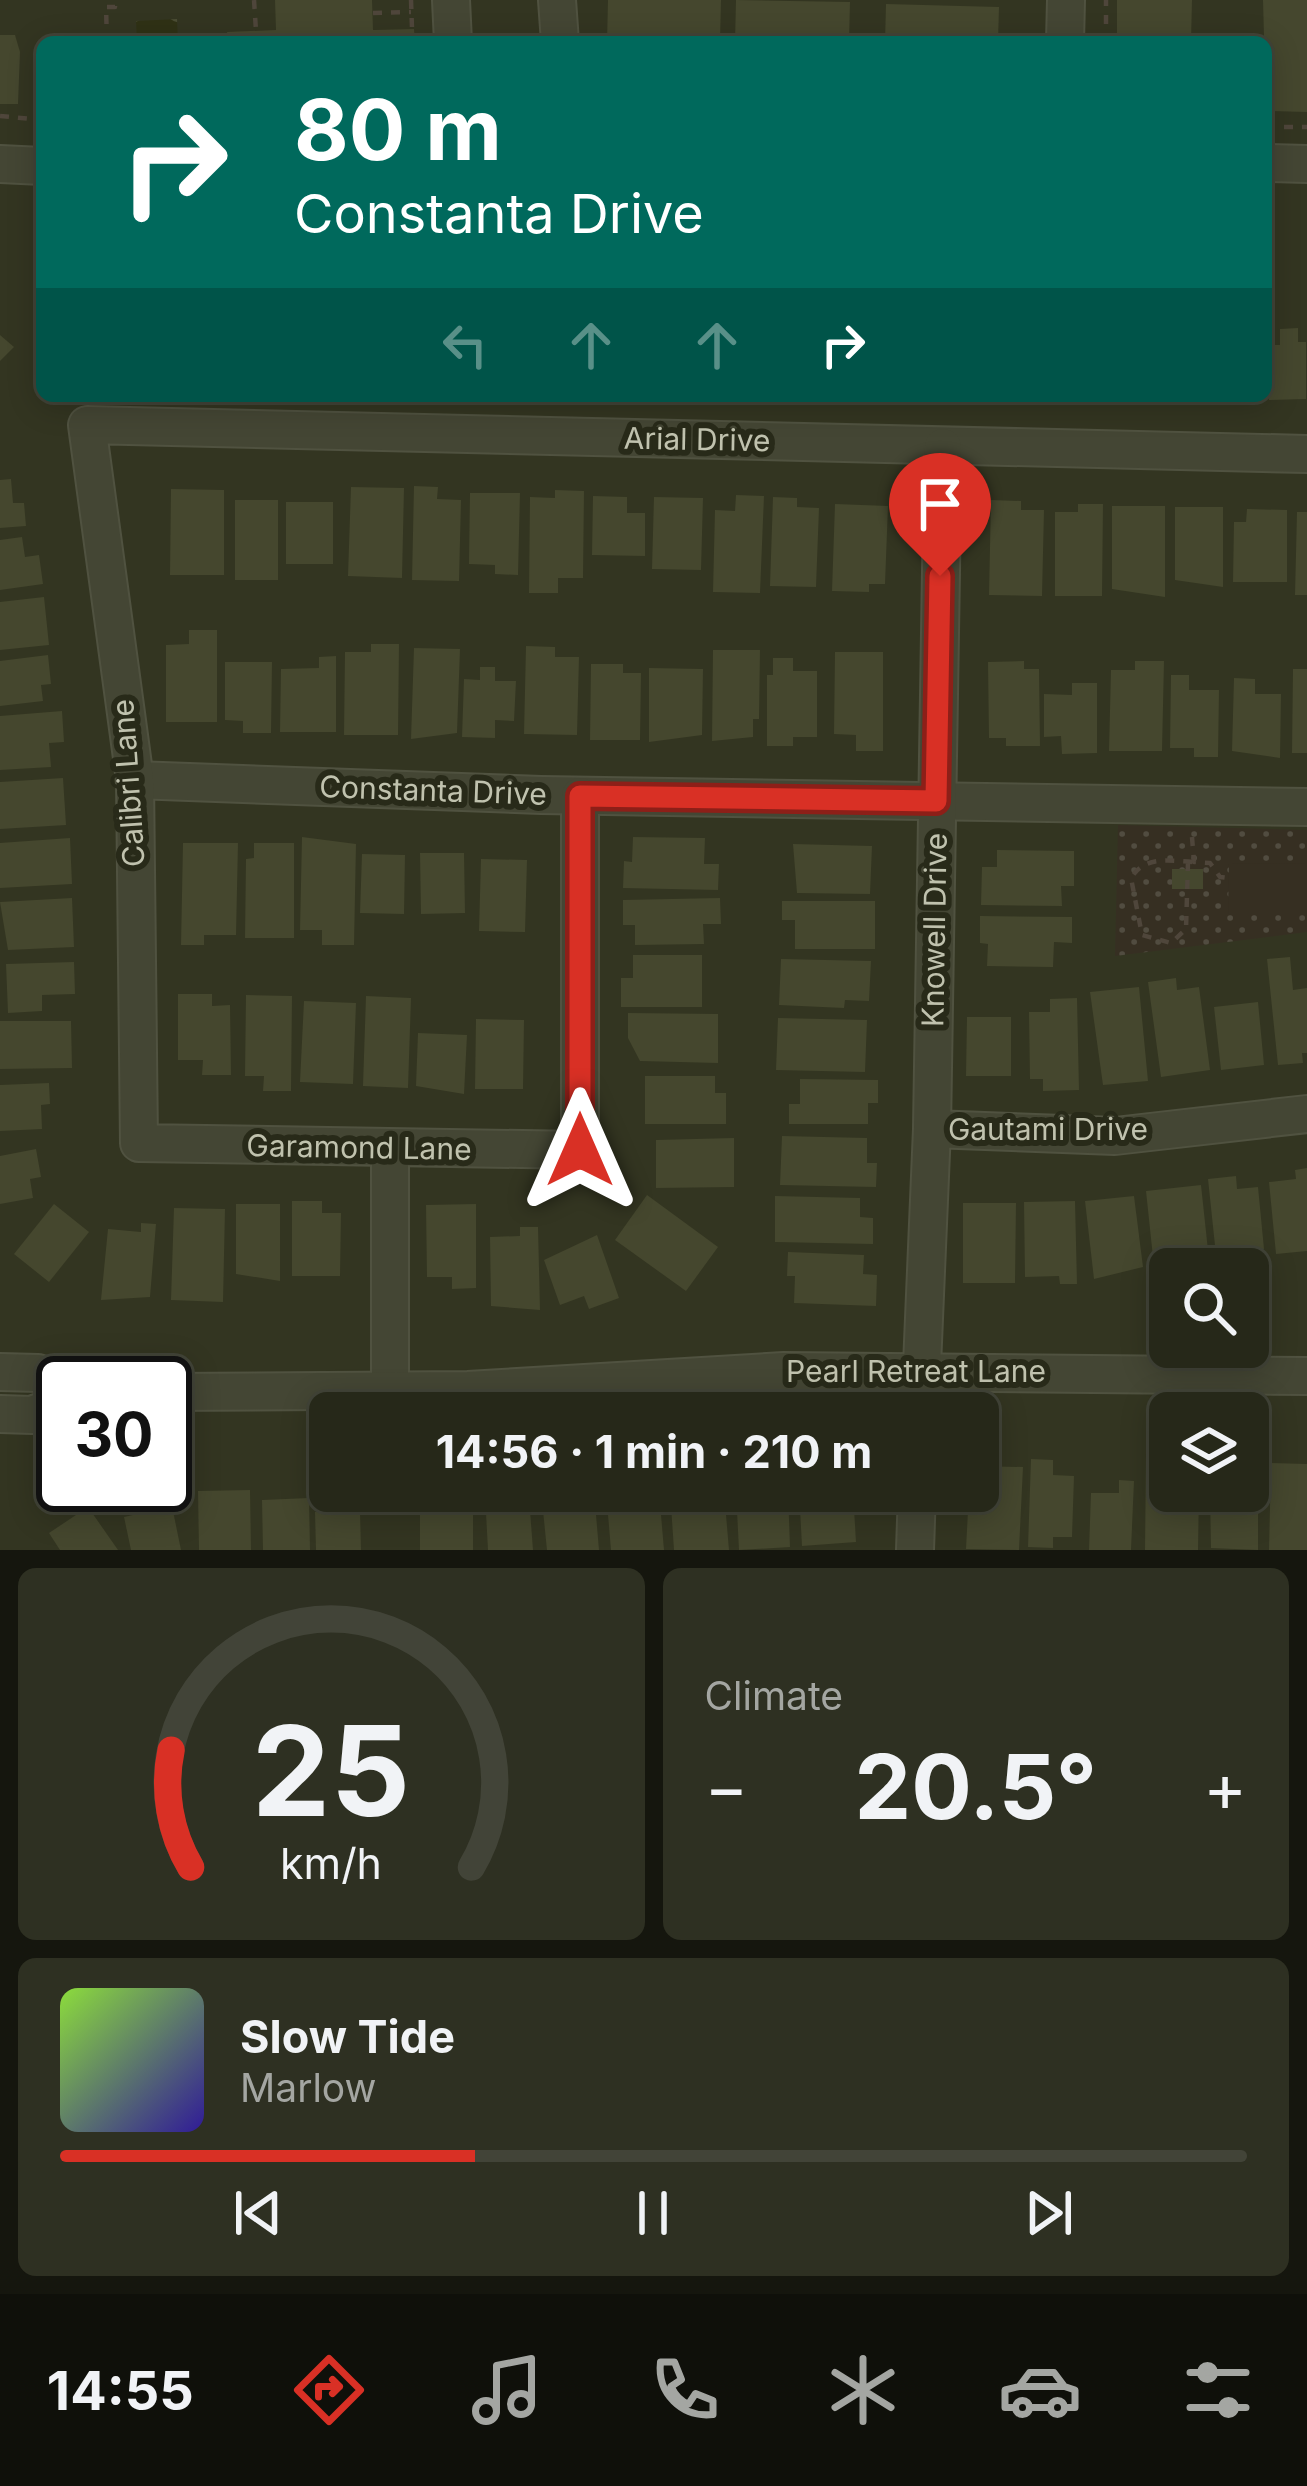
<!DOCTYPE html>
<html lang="en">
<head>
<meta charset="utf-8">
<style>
	body { margin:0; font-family:Inter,sans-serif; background:#2e3022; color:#f1f3f6; height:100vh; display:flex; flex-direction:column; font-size:45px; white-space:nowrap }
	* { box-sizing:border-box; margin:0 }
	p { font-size:39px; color:#a4a6a2 }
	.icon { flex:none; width:66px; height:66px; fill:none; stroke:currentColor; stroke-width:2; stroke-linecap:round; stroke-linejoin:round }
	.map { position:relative; height:1550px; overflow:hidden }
	.panel { display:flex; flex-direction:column; gap:18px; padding:18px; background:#15160e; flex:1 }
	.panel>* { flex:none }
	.guide { position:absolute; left:36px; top:36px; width:1236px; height:366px; border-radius:18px; box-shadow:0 6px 30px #0003,0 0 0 3px #424438; background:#00695c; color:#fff; overflow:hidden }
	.buttons { position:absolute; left:1149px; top:1248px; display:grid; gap:24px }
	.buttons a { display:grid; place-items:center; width:120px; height:120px; border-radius:18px; background:#262819; box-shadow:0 6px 30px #0003,0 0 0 3px #424438; font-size:60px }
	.speed { position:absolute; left:36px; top:1356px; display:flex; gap:24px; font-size:60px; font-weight:700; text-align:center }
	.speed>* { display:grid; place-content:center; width:156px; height:156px; border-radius:50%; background:#262819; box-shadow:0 6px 30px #0003,0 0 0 3px #424438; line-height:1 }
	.speed .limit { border:6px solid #111; border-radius:18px; background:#fff; color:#111 }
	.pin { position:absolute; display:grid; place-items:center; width:102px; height:102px; color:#fff; margin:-123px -51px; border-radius:50% 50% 50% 0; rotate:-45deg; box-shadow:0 0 12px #0007 }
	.pin .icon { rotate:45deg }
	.me { position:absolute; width:132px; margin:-66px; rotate:0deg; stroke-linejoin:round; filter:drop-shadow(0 0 9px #0008) }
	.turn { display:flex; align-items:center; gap:42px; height:252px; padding:0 60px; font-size:54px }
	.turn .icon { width:156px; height:156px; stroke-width:2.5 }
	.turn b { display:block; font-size:84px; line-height:102px }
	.lanes { display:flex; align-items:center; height:114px; padding:0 60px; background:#0003; justify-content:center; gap:60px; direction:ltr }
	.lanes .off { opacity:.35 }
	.big { font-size:90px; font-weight:700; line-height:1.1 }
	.panel .widget { flex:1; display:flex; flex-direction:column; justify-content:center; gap:18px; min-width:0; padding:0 42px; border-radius:18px; background:#2e3022 }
	.panel .dial { align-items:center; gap:0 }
	.dial svg { height:312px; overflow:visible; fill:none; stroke:#424438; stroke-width:7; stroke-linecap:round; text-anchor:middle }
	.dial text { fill:#f1f3f6; stroke:none }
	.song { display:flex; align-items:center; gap:36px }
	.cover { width:144px; height:144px; border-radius:18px; background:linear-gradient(135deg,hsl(90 70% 55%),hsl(250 70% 35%)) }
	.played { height:12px; border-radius:6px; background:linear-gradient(90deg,#d93025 35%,#424438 35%) }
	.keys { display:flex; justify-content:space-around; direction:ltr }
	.heat { display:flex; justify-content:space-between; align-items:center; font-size:66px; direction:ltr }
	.panel .tiles { flex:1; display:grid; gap:18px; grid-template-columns:1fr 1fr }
	.widget:last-child { grid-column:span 2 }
	.trip { position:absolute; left:309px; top:1392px; width:690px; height:120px; border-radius:18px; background:#262819; box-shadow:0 6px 30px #0003,0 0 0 3px #424438; font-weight:700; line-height:120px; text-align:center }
	.tab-bar { display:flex; height:192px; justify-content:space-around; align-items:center; background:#0f100a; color:#a4a6a2 }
	.tab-bar .icon { width:84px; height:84px }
	.tab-bar .selected { color:#d93025 }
	.tab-bar b { font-size:54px; color:#f1f3f6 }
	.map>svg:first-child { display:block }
	.park { fill:url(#park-dots) }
	.pitch { fill:#362f22 }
	.water { fill:url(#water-waves) }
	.building { fill:#45472e }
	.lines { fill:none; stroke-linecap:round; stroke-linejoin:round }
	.minor-casing { stroke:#505240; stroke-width:40 }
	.path { stroke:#4f463b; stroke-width:4.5; stroke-dasharray:9 9; stroke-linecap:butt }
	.minor { stroke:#444634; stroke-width:36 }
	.route-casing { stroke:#8d1f18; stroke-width:30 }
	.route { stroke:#d93025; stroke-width:21 }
	.labels { text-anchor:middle; stroke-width:12; stroke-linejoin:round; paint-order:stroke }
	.street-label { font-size:30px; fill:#c0c2ae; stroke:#282a19 }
</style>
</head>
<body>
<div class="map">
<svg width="1307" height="1550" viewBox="0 0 1307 1550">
	<defs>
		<pattern id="park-dots" width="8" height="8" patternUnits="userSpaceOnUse" patternTransform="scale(3)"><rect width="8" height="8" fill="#362f22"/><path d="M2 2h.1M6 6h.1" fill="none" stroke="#514c40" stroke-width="1.8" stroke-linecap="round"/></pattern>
		<pattern id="water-waves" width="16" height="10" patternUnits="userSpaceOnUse" patternTransform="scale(3)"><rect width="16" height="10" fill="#2f3115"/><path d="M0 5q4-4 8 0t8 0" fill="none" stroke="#4b4d34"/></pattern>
	</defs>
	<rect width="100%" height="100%" fill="#333521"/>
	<!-- park -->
	<polygon class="park" points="1118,825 1307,830 1307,932 1115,956"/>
	<!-- pitch -->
	<polygon class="pitch" points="1229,863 1307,864 1307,915 1228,915"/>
	<!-- water -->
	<polygon class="water" points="177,19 178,42 137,42 136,21"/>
	<!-- building -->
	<g class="building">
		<polygon points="275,0 372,0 373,30 414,29 415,42 228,42 227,32 276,30"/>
		<polygon points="608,0 721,0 720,42 607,42"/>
		<polygon points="736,0 850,2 849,42 735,42"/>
		<polygon points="1117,0 1192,0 1191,42 1117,42"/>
		<polygon points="1263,0 1307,0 1307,112 1266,111"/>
		<polygon points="886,4 999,7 998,42 885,42"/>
		<polygon points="0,35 15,35 20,52 18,104 0,104"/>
		<polygon points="1298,328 1298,342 1306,342 1306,399 1269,400 1266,345 1280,345 1280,329"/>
		<polygon points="0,335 14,347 0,361"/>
		<polygon points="11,479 13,503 24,503 26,526 0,528 0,480"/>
		<polygon points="414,486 438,487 437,499 461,500 459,581 412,580"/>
		<polygon points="351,487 404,488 402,578 348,576"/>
		<polygon points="171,489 224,490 224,575 170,575"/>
		<polygon points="555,490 584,491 583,578 558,578 558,593 529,593 530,497 555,498"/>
		<polygon points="470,493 520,493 518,575 495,574 495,565 469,564"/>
		<polygon points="736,495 764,496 760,593 713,592 715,510 735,511"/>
		<polygon points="593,496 627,497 627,513 645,513 645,556 592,555"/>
		<polygon points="654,497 703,498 701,570 652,569"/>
		<polygon points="773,497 797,498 797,507 819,508 816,587 770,586"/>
		<rect x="235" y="500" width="43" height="80"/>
		<polygon points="991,500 1021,501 1021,510 1044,510 1042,596 989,595"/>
		<rect x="286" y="502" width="47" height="62"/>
		<polygon points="835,504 888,506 885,584 869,584 869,592 832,591"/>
		<polygon points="1078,504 1103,504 1102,596 1055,596 1055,512 1078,512"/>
		<polygon points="1112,506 1165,506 1165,597 1112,589"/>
		<polygon points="1175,507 1223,507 1223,587 1175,580"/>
		<polygon points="1247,509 1287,510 1287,582 1233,582 1234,522 1246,522"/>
		<polygon points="1297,512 1307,512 1307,595 1295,595"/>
		<polygon points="22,537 25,557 39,555 43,584 0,590 0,540"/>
		<polygon points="44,597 49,645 0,650 0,602"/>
		<polygon points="189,630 217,630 217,722 166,722 166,645 189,644"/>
		<polygon points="371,644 399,644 398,735 344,735 345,652 371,652"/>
		<polygon points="526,646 555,647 555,657 579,657 577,735 524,734"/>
		<polygon points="414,648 460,649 457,733 411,739"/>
		<polygon points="713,650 760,650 759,719 753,719 753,737 712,741"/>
		<polygon points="835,652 883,652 883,751 856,751 856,735 834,734"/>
		<polygon points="48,655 51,684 41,685 43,701 0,706 0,661"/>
		<polygon points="336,656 336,732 280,732 281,669 319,668 319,657"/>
		<polygon points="773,658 793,658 793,671 817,671 817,737 793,737 793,746 767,746 767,675 773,675"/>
		<polygon points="1024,661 1024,669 1039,669 1040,746 1006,746 1006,738 989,738 988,662"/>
		<polygon points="1135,661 1164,661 1162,751 1109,751 1111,670 1135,670"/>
		<polygon points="225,662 272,662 271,733 243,733 243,721 225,720"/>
		<polygon points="591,664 623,664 623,673 641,673 640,740 590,740"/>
		<polygon points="480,667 495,667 495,681 516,681 514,721 495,720 495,738 462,737 464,679 480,680"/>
		<polygon points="649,668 703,669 702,735 649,742"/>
		<polygon points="1293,669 1307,669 1307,753 1292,753"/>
		<polygon points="1171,675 1189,675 1189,690 1219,690 1218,757 1194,757 1194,748 1170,748"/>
		<polygon points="1234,678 1255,679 1255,694 1281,694 1280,758 1232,751"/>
		<polygon points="1072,683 1097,683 1097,753 1062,754 1061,736 1044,737 1044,694 1072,695"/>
		<polygon points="62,711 64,742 49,743 51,767 0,770 0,716"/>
		<polygon points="63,778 66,825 0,829 0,782"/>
		<polygon points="302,837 356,844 354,945 322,945 322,930 300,930"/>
		<polygon points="633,837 705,838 704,864 719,864 718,890 623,888 624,861 632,862"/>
		<polygon points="70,838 72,884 0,888 0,843"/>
		<polygon points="183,843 238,843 236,935 204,935 204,945 181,945"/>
		<polygon points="254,843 294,843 294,938 245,938 246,859 254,858"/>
		<polygon points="793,844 872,846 870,894 797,893"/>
		<polygon points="997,850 1074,851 1074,886 1061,886 1062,906 981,905 982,867 997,867"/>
		<polygon points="420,853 464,853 465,913 421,914"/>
		<polygon points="362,854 405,855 404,914 360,913"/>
		<polygon points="481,859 527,860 525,932 479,931"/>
		<rect x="1172" y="869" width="31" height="20"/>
		<polygon points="72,898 74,947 8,950 0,902"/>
		<polygon points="720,898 721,924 703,924 704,944 635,945 635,925 623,925 623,900"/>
		<polygon points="782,901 875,901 875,949 795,949 795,920 782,920"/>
		<polygon points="980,916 1072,917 1072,943 1054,942 1053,967 987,966 988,944 980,943"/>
		<polygon points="633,955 702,955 702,1007 621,1007 621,978 633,978"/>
		<polygon points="1290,957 1293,990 1307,988 1307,1053 1302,1053 1303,1063 1278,1065 1267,959"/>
		<polygon points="781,959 871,961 869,1001 845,1000 844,1008 779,1005"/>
		<polygon points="74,962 75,994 42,995 42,1011 8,1013 6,964"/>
		<polygon points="1176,978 1177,990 1199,987 1210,1070 1161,1077 1148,982"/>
		<polygon points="1139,987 1148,1081 1103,1085 1090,992"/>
		<polygon points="178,994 212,994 212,1006 230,1005 231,1075 202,1075 203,1060 178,1060"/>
		<polygon points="246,995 292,996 291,1091 263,1091 264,1076 245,1076"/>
		<polygon points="366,996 411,998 408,1088 363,1086"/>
		<polygon points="1077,998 1079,1090 1043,1091 1043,1079 1030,1079 1029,1012 1050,1012 1050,999"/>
		<polygon points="304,1001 356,1003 353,1084 300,1082"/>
		<polygon points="1258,1002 1264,1065 1221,1070 1214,1007"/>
		<polygon points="628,1013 718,1014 718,1063 640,1061 628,1038"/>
		<polygon points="967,1017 1011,1017 1011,1076 966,1076"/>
		<polygon points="778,1018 867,1020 865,1072 776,1070"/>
		<polygon points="476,1019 524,1020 523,1089 475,1089"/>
		<polygon points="0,1021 71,1021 72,1068 0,1069"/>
		<polygon points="418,1033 467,1035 464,1094 416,1086"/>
		<polygon points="645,1076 715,1076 715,1093 726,1093 726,1124 645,1124"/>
		<polygon points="800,1079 878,1080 878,1103 868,1103 868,1124 789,1124 789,1104 800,1104"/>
		<polygon points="49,1083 50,1104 41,1105 42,1129 0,1131 0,1085"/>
		<polygon points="782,1136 867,1138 867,1163 877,1163 876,1187 780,1185"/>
		<polygon points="734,1138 734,1187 656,1188 656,1140"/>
		<polygon points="36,1149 41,1177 30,1179 33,1198 0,1204 0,1156"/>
		<polygon points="1307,1168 1307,1251 1276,1254 1269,1182 1296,1179 1295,1170"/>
		<polygon points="1236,1176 1237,1189 1258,1187 1264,1249 1216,1255 1208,1179"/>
		<polygon points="1201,1185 1210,1269 1170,1269 1170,1274 1155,1276 1146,1191"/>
		<polygon points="647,1195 718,1247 686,1291 615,1240"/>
		<polygon points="775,1196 860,1198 860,1217 873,1218 873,1244 775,1242"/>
		<polygon points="1134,1196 1143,1267 1094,1279 1085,1201"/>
		<polygon points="292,1201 322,1201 322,1213 341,1213 340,1276 292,1276"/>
		<polygon points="1075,1201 1077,1284 1060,1284 1059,1276 1025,1277 1024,1202"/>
		<polygon points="963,1203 1016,1203 1015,1283 963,1283"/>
		<polygon points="54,1204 89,1232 49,1282 14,1254"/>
		<polygon points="236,1204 280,1204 280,1281 236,1274"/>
		<polygon points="476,1204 476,1288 452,1289 452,1277 427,1277 426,1205"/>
		<polygon points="174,1208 225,1209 223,1302 171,1300"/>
		<polygon points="141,1223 156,1224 150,1297 101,1300 108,1229 141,1232"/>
		<polygon points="520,1227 538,1227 540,1310 491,1306 490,1237 520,1236"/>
		<polygon points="597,1235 619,1298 589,1309 584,1296 560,1305 544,1260"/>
		<polygon points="788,1252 864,1255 863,1274 877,1275 876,1306 794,1303 795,1276 787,1276"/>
		<polygon points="1146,1454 1170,1454 1170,1491 1199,1491 1198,1550 1145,1550"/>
		<polygon points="1031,1459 1053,1460 1053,1475 1074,1476 1072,1537 1053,1537 1053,1548 1028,1547"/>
		<polygon points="1271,1463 1307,1464 1307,1550 1269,1550"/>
		<polygon points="978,1466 1023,1467 1019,1550 966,1549 969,1491 978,1491"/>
		<polygon points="1119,1480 1134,1481 1131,1550 1089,1550 1091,1493 1119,1493"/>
		<polygon points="250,1490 251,1550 199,1550 198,1491"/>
		<rect x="420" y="1491" width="53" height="59"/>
		<polygon points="541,1491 594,1491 599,1550 547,1550"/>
		<polygon points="606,1491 659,1491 664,1550 611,1550"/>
		<polygon points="670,1491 724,1491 729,1550 674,1550"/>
		<polygon points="736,1491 788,1491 790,1547 739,1550"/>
		<polygon points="799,1491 853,1491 856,1542 802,1546"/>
		<polygon points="1240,1491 1240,1497 1258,1496 1258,1550 1211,1548 1210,1494"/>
		<polygon points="309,1498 310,1550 263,1550 262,1500"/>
		<polygon points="172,1506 181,1550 131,1550 124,1517"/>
		<polygon points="88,1507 118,1550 60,1550 49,1533"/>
		<polygon points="530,1510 533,1550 488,1550 486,1513"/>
		<polygon points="360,1511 361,1550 316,1550 315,1512"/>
	</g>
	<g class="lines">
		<!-- minor casing -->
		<g class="minor-casing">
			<g id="minor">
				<polyline points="451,0 453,42"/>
				<polyline points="557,0 560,42"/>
				<polyline points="1065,42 1066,0"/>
				<polyline points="1266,163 1307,164"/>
				<polyline points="0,164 42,166"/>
				<polyline points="135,780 541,795 1307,807"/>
				<polyline points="580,796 580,1150 139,1143 135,780 87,425 1307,454"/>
				<polyline points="932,1129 1115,1136 1307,1114"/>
				<polyline points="0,1372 38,1373 69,1383"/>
				<polyline points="390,1391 390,1150"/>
				<polyline points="165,1392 468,1390 784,1371 1307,1376"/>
				<polyline points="920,1413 932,1129 943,447"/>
				<polyline points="0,1414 32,1415 63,1403"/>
				<polyline points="915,1550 917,1491"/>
			</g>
		</g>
		<!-- path -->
		<g class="path">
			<polyline points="254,0 256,31"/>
			<polyline points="411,0 412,28"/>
			<polyline points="373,13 411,12"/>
			<polyline points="107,42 106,7 115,7 115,0"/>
			<polyline points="1106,42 1106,0"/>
			<polyline points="0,116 42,120"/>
			<polyline points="1266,127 1307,127"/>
			<polyline points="1192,837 1194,862 1210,863 1220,877 1229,878"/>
			<path d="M 1188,862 L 1186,929 L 1171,943 L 1142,935 L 1131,878 C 1145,855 1170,861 1194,862"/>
		</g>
		<!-- minor -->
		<use href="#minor" class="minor"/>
	</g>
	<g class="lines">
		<!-- route casing -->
		<g class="route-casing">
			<polyline id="route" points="580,1150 580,796 936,801 940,576"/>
		</g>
		<!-- route -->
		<use href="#route" class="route"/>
	</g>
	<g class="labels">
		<!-- street labels -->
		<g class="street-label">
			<text transform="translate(697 440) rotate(1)" y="10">Arial Drive</text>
			<text transform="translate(129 783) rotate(-94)" y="10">Calibri Lane</text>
			<text transform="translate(433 791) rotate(2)" y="10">Constanta Drive</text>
			<text transform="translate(935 930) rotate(-89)" y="10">Knowell Drive</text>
			<text x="1048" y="1140">Gautami Drive</text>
			<text transform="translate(359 1148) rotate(1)" y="10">Garamond Lane</text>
			<text x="916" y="1382">Pearl Retreat Lane</text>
		</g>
	</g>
</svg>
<div class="buttons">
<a><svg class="icon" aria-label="search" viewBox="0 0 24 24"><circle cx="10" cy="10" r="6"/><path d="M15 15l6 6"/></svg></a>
<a><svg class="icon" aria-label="layers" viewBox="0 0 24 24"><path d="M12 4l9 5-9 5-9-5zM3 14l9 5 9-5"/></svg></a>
</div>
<div class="speed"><div class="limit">30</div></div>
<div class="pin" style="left:940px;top:576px;background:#d93025"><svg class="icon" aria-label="arrive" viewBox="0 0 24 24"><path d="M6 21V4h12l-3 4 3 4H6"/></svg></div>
<svg class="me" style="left:580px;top:1150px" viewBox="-20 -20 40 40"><path d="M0-17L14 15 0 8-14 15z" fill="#d93025" stroke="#fff" stroke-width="4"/></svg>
<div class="trip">14:56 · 1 min · 210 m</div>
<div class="guide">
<div class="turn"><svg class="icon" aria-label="right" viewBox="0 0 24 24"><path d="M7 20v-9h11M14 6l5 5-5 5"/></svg><div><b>80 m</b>Constanta Drive</div></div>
<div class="lanes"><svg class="icon off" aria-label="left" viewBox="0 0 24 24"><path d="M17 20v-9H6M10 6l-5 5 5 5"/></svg><svg class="icon off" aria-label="ahead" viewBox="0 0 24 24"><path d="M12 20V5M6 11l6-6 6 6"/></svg><svg class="icon off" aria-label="ahead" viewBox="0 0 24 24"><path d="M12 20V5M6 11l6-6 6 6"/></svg><svg class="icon" aria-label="right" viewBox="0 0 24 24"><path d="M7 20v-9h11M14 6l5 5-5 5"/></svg></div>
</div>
</div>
<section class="panel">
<div class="tiles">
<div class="widget dial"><svg viewBox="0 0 100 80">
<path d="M14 69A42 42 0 1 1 86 69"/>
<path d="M14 69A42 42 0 0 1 9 39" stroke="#d93025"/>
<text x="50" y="56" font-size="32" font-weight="700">25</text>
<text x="50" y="72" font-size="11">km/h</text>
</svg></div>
<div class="widget"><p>Climate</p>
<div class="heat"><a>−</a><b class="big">20.5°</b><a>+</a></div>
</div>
<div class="widget">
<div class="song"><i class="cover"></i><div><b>Slow Tide</b><p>Marlow</p></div></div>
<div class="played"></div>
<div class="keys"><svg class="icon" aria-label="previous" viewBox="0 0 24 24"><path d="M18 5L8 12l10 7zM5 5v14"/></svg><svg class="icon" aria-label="pause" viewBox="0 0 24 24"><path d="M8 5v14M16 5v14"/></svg><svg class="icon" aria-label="next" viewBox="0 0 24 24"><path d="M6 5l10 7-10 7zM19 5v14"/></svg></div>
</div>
</div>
</section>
<nav class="tab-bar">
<b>14:55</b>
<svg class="icon selected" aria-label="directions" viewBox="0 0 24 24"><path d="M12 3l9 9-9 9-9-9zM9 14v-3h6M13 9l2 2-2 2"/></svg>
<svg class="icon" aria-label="music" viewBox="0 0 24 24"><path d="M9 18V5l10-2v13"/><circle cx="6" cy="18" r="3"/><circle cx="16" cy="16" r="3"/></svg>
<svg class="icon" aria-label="phone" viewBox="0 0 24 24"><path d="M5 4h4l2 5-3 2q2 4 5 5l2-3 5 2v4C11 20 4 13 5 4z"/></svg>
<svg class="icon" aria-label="climate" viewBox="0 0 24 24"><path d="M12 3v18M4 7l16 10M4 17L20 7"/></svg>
<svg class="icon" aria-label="car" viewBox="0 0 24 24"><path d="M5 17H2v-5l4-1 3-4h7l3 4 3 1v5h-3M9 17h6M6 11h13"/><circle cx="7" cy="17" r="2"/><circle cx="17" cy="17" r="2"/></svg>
<svg class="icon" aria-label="filters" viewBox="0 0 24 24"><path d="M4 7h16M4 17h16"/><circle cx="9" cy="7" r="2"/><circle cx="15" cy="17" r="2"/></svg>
</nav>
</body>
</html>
